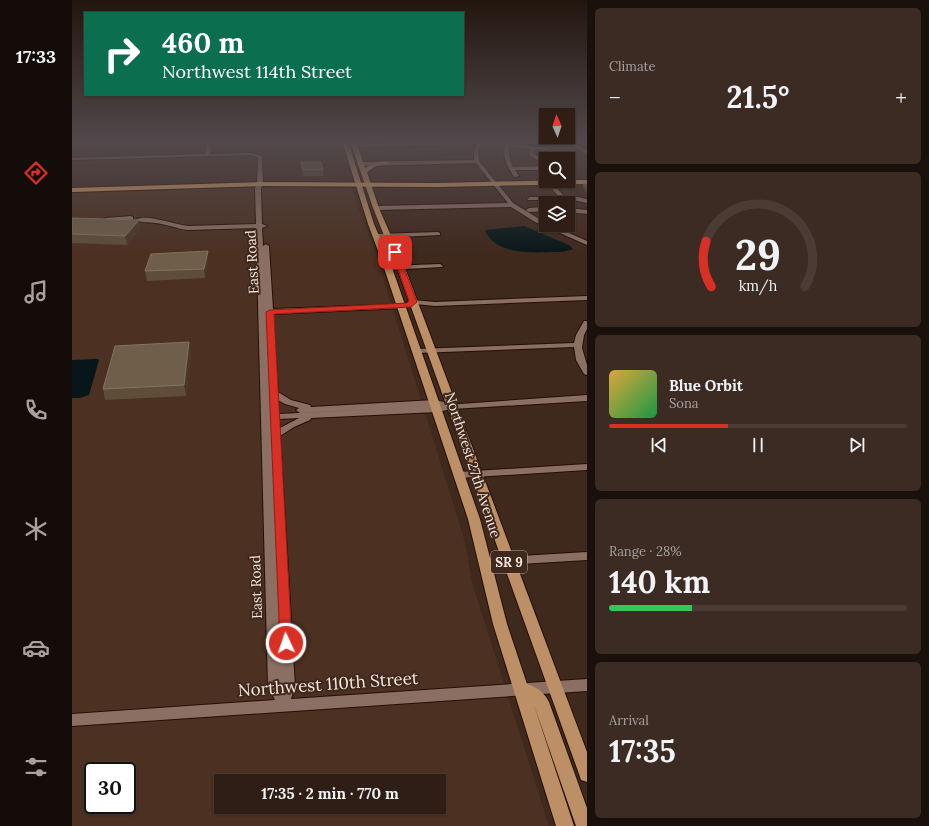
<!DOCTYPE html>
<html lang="en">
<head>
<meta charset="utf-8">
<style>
	body { margin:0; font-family:Lora,serif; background:#3b2b22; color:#f1f3f6; height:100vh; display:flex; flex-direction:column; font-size:15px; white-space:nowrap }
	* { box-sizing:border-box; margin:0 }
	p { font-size:13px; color:#a7a2a0 }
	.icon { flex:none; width:22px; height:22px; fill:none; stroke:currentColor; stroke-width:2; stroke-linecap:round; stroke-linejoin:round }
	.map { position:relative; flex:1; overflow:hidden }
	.details { display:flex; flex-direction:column; gap:8px; padding:8px; background:#1a100c; width:342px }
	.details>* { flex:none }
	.banner { position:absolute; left:12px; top:12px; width:380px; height:84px; border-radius:0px; box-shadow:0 1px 3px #0004,0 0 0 1px #4a3c34; background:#0b6e4f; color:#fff; overflow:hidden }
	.needle { width:26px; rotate:357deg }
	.controls { position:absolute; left:467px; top:108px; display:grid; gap:8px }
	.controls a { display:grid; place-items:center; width:36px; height:36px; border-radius:0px; background:#2f1e15; box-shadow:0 1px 3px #0004,0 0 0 1px #4a3c34; font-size:20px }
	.speed { position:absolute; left:12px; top:762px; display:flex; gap:8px; font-size:20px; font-weight:700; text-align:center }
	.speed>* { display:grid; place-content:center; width:52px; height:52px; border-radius:50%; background:#2f1e15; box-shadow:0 1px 3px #0004,0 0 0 1px #4a3c34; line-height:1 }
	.speed .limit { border:2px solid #111; border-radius:6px; background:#fff; color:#111 }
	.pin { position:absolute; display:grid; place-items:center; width:34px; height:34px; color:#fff; margin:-17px; border-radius:8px; box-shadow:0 2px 6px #0006 }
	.me { position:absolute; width:44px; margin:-22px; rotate:357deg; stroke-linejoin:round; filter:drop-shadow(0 0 3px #0008) }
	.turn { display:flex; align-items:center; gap:14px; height:84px; padding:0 12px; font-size:18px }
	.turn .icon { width:52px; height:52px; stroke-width:2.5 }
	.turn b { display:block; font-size:28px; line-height:34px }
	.big { font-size:30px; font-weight:700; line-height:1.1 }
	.details .tile { flex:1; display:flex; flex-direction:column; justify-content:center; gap:6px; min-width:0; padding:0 14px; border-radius:6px; background:#3b2b22 }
	.details .dial { align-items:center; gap:0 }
	.dial svg { height:104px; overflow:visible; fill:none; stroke:#4a3c34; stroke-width:7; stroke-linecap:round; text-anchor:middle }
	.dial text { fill:#f1f3f6; stroke:none }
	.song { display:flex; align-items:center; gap:12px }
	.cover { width:48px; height:48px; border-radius:6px; background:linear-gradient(135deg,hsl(40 70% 55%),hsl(140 70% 35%)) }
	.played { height:4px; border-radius:2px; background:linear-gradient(90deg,#d93025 40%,#4a3c34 40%) }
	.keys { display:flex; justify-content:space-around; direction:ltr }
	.heat { display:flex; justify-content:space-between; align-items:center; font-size:22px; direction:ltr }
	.charge { height:6px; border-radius:3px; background:linear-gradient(90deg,#34c759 28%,#4a3c34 0) }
	.trip { position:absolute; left:142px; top:774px; width:232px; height:40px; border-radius:0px; background:#2f1e15; box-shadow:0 1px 3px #0004,0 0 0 1px #4a3c34; font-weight:700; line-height:40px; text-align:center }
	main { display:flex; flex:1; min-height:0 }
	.tabs { display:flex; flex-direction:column; width:72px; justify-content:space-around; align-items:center; background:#130c08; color:#a7a2a0 }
	.tabs .icon { width:28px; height:28px }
	.tabs .current { color:#d93025 }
	.tabs b { font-size:18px; color:#f1f3f6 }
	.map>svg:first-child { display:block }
	.built { fill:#4c3021; fill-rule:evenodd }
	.water { fill:#071618 }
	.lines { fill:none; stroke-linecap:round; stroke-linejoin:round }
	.minor-casing { stroke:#251006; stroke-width:2 }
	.major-casing { stroke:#251006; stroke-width:2 }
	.highway-casing { stroke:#251006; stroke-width:2 }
	.minor { fill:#8b6f62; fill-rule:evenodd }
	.major { fill:#bd8f66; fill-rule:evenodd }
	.highway { fill:#dea568; fill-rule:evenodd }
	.wall { fill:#5d4d39 }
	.shaded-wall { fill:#4a3826 }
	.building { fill:#6e5e4a; stroke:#837362 }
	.route { fill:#d93025; stroke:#8d1f18 }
	.labels { text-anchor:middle; stroke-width:4; stroke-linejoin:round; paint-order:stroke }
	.shield { fill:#3f281c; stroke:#bfada4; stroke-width:1 }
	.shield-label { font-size:13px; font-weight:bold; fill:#f6e6df }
	.street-label { font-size:14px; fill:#f6e6df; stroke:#3f281c }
	.near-street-label { font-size:17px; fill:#f6e6df; stroke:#3f281c }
</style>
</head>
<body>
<main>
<nav class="tabs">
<b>17:33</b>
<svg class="icon current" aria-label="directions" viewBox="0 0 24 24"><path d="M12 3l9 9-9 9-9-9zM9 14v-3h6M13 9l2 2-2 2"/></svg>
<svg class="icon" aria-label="music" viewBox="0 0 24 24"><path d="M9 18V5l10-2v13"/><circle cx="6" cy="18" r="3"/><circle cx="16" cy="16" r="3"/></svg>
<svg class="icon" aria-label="phone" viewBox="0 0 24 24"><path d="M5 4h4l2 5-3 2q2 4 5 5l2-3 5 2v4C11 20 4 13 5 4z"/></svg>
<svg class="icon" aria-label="climate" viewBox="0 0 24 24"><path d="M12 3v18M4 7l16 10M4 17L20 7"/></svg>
<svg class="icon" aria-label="car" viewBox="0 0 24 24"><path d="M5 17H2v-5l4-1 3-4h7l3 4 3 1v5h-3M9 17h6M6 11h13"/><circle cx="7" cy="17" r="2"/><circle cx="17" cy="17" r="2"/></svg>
<svg class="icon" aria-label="filters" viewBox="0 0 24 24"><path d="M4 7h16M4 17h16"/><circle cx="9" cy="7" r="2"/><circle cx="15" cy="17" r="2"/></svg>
</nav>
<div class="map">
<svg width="515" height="826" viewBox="0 0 515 826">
	<rect width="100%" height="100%" fill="#3f281c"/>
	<!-- built -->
	<path class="built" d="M 219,186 L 280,189 L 290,219 L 302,248 L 394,545 L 399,579 L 477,826 L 0,826 L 0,193 ZM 21,771 L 55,771 L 55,805 L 21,805 ZM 149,781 L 367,781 L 367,807 L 149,807 Z"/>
	<!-- water -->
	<g class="water">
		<path d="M 452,226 L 497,245 L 501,249 C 495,252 486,252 479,252 C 458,253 422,254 413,230 Z"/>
		<polygon points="25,359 27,360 17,395 8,398 0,398 0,360"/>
	</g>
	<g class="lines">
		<!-- minor casing -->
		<g class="minor-casing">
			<g id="minor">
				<path d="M 135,141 L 139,141 L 138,154 L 179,153 L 190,156 L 191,184 L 189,188 L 190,224 L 195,226 L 190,228 L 191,246 L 194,244 L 197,246 L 201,309 L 332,304 L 341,300 L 363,302 L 515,296 L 515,300 L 363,306 L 343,304 L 332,308 L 201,314 L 206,392 L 219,400 L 238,405 L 239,407 L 363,400 L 372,402 L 373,405 L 515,395 L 515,401 L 380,409 L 365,412 L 239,418 L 238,420 L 222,427 L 208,436 L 223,686 L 219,699 L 515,679 L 515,691 L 0,726 L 0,714 L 203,700 L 196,686 L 184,228 L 116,230 C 105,229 95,224 83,223 C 77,222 69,223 64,220 C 74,213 103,225 116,226 L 184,224 L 183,188 L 185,184 L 186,157 L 179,155 L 0,160 L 0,158 L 133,154 ZM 206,400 L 213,404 L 227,408 L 224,410 L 228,413 L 366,406 L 207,414 ZM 227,418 L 208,428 L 207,419 Z"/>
				<polygon points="411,141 406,151 407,161 441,203 474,223 474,225 479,225 515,241 515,245 463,222 439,207 304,210 301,208 304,206 436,203 404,163 288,166 285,164 288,162 402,160 402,151 405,144 274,147 272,146 274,145"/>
				<path d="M 435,141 L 439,141 L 438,144 L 475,148 L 475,150 L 463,149 L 461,152 L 462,154 L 474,160 L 474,164 L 458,156 L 457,152 L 458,149 L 437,147 C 436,154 438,161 441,167 L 474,166 L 474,170 L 443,170 L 447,176 L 442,177 C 435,166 428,155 435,141 Z"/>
				<polygon points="493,141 499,141 515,151 515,154"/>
				<polygon points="478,181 493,197 501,196 515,199 515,203 501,200 456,200 455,199 458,197 487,197 475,183"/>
				<polygon points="474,207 474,211 457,212 454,210 457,208"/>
				<polygon points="496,208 515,210 515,214 496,212"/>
				<polygon points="59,216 61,217 61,219 34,222 31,220 34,218"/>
				<polygon points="366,232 368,233 368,235 304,238 301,236 304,234"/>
				<polygon points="368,264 371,266 370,267 316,270 313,268 316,266"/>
				<polygon points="512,321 515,321 515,329 512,335 510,348 515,365 515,375 512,374 504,360 502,347 345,353 341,351 345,349 502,343 504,335"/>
				<polygon points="515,464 515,470 387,478 383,477 382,475 383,473 387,472"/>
				<polygon points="515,552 515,560 414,566 410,565 408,562 410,559 414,558"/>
			</g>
		</g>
		<!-- major casing -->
		<g class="major-casing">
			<g id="major">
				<path d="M 270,141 L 276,141 L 302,224 L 317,259 L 408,519 L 435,624 L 455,684 C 464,686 473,693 477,702 L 515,808 L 515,826 L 504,826 L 462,705 L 502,826 L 484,826 L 421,624 L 396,519 L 309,259 L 296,224 Z"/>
				<path d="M 278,141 L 284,141 L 293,168 C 300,164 310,159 318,163 L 304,166 L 295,172 L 307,208 L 333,268 L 515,752 L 515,782 L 509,780 L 507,774 L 325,268 L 301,208 Z"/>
			</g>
		</g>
		<!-- highway casing -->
		<g class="highway-casing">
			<polygon id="highway" points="496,180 515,180 515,184 366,187 188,186 0,192 0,188 188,182 366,183"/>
		</g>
		<!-- minor -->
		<use href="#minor" class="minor"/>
		<!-- major -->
		<use href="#major" class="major"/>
		<!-- highway -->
		<use href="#highway" class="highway"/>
	</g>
	<!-- wall -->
	<g class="wall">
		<polygon points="229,162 251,170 251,176 231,176"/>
		<polygon points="511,184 515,184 515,193 511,188"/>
		<polygon points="0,218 67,220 68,229 55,245 0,243"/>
		<polygon points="136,260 133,278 75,281 73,271"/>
		<polygon points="117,342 119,353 114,396 33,400 31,389"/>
	</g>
	<!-- shaded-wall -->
	<g class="shaded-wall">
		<polygon points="67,220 68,229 55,245 53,236"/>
		<polygon points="136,251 136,260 133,278 132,269"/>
		<polygon points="117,342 119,353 114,396 112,385"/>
	</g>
	<!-- building -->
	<g class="building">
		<polygon points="229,162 249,162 251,170 231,170"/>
		<polygon points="511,184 515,184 515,188"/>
		<polygon points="0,218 67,220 53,236 0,234"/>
		<polygon points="136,251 132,269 73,271 79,254"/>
		<polygon points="117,342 112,385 31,389 43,346"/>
	</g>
	<!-- sky -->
	<linearGradient id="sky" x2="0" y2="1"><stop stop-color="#23160f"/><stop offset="0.55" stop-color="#52484b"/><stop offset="1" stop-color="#52484b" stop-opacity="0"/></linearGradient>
	<rect width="515" height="257" fill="url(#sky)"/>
	<!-- route -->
	<polygon class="route" points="323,250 326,252 345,302 339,307 202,314 220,643 219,647 214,648 210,647 208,643 194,312 198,310 335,303 337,301 320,252"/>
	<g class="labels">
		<!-- shield labels -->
		<rect class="shield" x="419" y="551" width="36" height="22" rx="3"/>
		<g class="shield-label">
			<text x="437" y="567">SR 9</text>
		</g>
		<!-- street labels -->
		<g class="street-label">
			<text transform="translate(180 262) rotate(-93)" y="5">East Road</text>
			<text transform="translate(401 465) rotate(72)" y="5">Northwest 27th Avenue</text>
			<text transform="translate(184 587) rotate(-92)" y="5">East Road</text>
		</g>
		<!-- near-street labels -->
		<g class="near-street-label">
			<text transform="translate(256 684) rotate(-4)" y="6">Northwest 110th Street</text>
		</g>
	</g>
</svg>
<div class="controls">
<a><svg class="needle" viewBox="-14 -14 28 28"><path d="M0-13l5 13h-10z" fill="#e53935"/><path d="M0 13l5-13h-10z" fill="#a7a2a0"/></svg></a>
<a><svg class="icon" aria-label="search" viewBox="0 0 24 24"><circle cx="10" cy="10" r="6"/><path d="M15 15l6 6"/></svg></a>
<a><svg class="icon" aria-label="layers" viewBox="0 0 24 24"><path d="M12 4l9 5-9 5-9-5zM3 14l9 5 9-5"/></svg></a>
</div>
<div class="speed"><div class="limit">30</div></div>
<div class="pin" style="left:323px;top:252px;background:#d93025"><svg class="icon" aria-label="arrive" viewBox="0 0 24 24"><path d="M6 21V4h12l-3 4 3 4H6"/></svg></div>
<svg class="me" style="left:214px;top:643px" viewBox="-20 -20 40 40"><circle r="17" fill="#d93025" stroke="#fff" stroke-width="3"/><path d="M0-11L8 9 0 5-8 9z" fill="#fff"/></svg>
<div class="trip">17:35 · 2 min · 770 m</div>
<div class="banner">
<div class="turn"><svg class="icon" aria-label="right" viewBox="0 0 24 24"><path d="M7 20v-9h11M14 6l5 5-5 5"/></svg><div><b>460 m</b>Northwest 114th Street</div></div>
</div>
</div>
<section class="details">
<div class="tile"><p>Climate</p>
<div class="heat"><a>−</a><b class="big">21.5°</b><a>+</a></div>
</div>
<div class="tile dial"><svg viewBox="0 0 100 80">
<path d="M14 69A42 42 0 1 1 86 69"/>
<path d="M14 69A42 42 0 0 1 10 34" stroke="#d93025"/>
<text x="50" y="56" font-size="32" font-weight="700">29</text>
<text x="50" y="72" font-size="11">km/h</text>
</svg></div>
<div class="tile">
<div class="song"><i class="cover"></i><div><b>Blue Orbit</b><p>Sona</p></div></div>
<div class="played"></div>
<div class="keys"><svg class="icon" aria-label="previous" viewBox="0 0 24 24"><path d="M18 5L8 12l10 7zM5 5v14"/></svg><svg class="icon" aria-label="pause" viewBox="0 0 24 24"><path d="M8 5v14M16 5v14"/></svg><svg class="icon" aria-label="next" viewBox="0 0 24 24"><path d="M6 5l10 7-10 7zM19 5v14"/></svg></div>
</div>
<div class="tile"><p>Range · 28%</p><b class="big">140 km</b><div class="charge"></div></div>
<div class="tile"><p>Arrival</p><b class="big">17:35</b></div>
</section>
</main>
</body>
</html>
